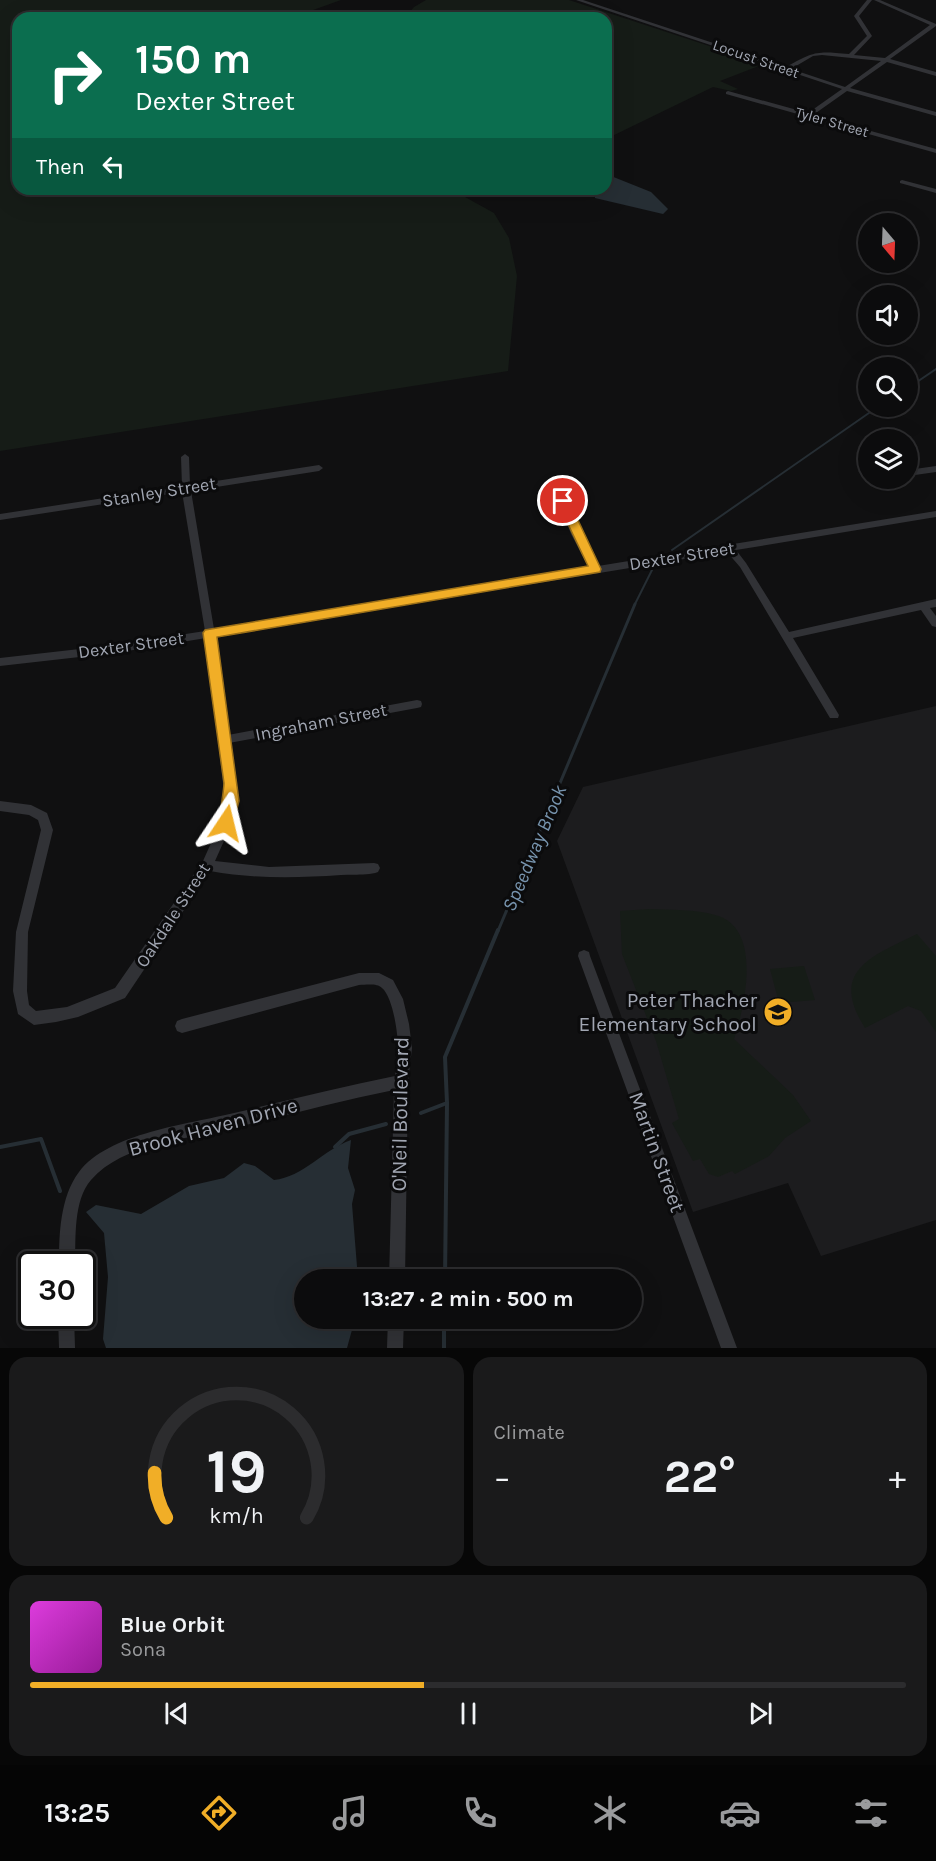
<!DOCTYPE html>
<html lang="en">
<head>
<meta charset="utf-8">
<style>
	body { margin:0; font-family:Karla,sans-serif; background:#1a1a1b; color:#f1f3f6; height:100vh; display:flex; flex-direction:column; font-size:22px; white-space:nowrap }
	* { box-sizing:border-box; margin:0 }
	p { font-size:20px; color:#9a9b9d }
	.icon { flex:none; width:33px; height:33px; fill:none; stroke:currentColor; stroke-width:2; stroke-linecap:round; stroke-linejoin:round }
	.map { position:relative; height:1348px; overflow:hidden }
	.details { display:flex; flex-direction:column; gap:9px; padding:9px; background:#070707; flex:1 }
	.details>* { flex:none }
	.guide { position:absolute; left:12px; top:12px; width:600px; height:183px; border-radius:18px; box-shadow:0 6px 24px #0002,0 0 0 2px #2c2c2e; background:#0b6e4f; color:#fff; overflow:hidden }
	.needle { width:39px; rotate:161deg }
	.tools { position:absolute; left:858px; top:213px; display:grid; gap:12px }
	.tools a { display:grid; place-items:center; width:60px; height:60px; border-radius:50%; background:#0c0c0d; box-shadow:0 6px 24px #0002,0 0 0 2px #2c2c2e; font-size:30px }
	.speed { position:absolute; left:18px; top:1251px; display:flex; gap:12px; font-size:30px; font-weight:700; text-align:center }
	.speed>* { display:grid; place-content:center; width:78px; height:78px; border-radius:50%; background:#0c0c0d; box-shadow:0 6px 24px #0002,0 0 0 2px #2c2c2e; line-height:1 }
	.speed .limit { border:3px solid #111; border-radius:9px; background:#fff; color:#111 }
	.pin { position:absolute; display:grid; place-items:center; width:51px; height:51px; color:#fff; margin:-26px; border:3px solid #fff; border-radius:50%; box-shadow:0 2px 6px #0007 }
	.me { position:absolute; width:66px; margin:-33px; rotate:10deg; stroke-linejoin:round; filter:drop-shadow(0 0 4px #0008) }
	.turn { display:flex; align-items:center; gap:21px; height:126px; padding:0 24px; font-size:27px }
	.turn .icon { width:78px; height:78px; stroke-width:2.5 }
	.turn b { display:block; font-size:42px; line-height:51px }
	.then { display:flex; align-items:center; height:57px; padding:0 24px; background:#0003; gap:12px; font-size:22px }
	.big { font-size:45px; font-weight:700; line-height:1.1 }
	.details .tile { flex:1; display:flex; flex-direction:column; justify-content:center; gap:9px; min-width:0; padding:0 21px; border-radius:18px; background:#1a1a1b }
	.details .dial { align-items:center; gap:0 }
	.dial svg { height:156px; overflow:visible; fill:none; stroke:#2c2c2e; stroke-width:7; stroke-linecap:round; text-anchor:middle }
	.dial text { fill:#f1f3f6; stroke:none }
	.song { display:flex; align-items:center; gap:18px }
	.cover { width:72px; height:72px; border-radius:9px; background:linear-gradient(135deg,hsl(300 70% 55%),hsl(300 70% 35%)) }
	.played { height:6px; border-radius:3px; background:linear-gradient(90deg,#f1ae27 45%,#2c2c2e 45%) }
	.keys { display:flex; justify-content:space-around; direction:ltr }
	.heat { display:flex; justify-content:space-between; align-items:center; font-size:33px; direction:ltr }
	.details .tiles { flex:1; display:grid; gap:9px; grid-template-columns:1fr 1fr }
	.tile:last-child { grid-column:span 2 }
	.trip { position:absolute; left:294px; top:1269px; width:348px; height:60px; border-radius:30px; background:#0c0c0d; box-shadow:0 6px 24px #0002,0 0 0 2px #2c2c2e; font-weight:700; line-height:60px; text-align:center }
	.dock { display:flex; height:96px; justify-content:space-around; align-items:center; background:#050505; color:#9a9b9d }
	.dock .icon { width:42px; height:42px }
	.dock .selected { color:#f1ae27 }
	.dock b { font-size:27px; color:#f1f3f6 }
	.map>svg:first-child { display:block }
	.built { fill:#1c1c1e }
	.green { fill:#161c17 }
	.water { fill:#262e34 }
	.lines { fill:none; stroke-linecap:round; stroke-linejoin:round }
	.stream-far2 { stroke:#262e34; stroke-width:2 }
	.stream-far1 { stroke:#262e34; stroke-width:3 }
	.stream { stroke:#262e34; stroke-width:4 }
	.minor { fill:#313236; fill-rule:evenodd }
	.route { fill:#f1ae27; stroke:#9d7119; stroke-width:1.5 }
	.labels { text-anchor:middle; stroke-width:6; stroke-linejoin:round; paint-order:stroke }
	.far-street-label { font-size:15px; fill:#a1a6b2; stroke:#0b0b0c }
	.street-label { font-size:18px; fill:#a1a6b2; stroke:#0b0b0c }
	.water-label { font-size:20px; font-style:italic; fill:#7794ae; stroke:#0b0b0c }
	.near-poi-label { font-size:21px; fill:#a1a6b2; stroke:#0b0b0c; text-anchor:end }
	.near-street-label { font-size:21px; fill:#a1a6b2; stroke:#0b0b0c }
</style>
</head>
<body>
<div class="map">
<svg width="936" height="1348" viewBox="0 0 936 1348">
	<rect width="100%" height="100%" fill="#101011"/>
	<!-- built -->
	<polygon class="built" points="936,706 936,1220 821,1256 788,1183 693,1212 557,841 583,787"/>
	<!-- green -->
	<g class="green">
		<polygon points="0,0 341,0 291,18 18,18 18,189 531,189 465,197 494,213 509,238 517,276 508,371 0,451"/>
		<polygon points="426,0 569,0 764,64 720,81 738,89 731,91 713,87 606,139 606,18 405,18 414,7"/>
		<path d="M 650,909 C 670,910 695,909 715,915 C 763,927 745,1006 734,1039 L 793,1095 L 811,1121 L 785,1138 L 769,1156 L 735,1174 L 732,1171 L 718,1177 L 709,1174 L 700,1159 L 693,1161 L 672,1123 L 679,1119 L 656,1041 L 622,954 L 620,911 Z"/>
		<path d="M 917,934 L 936,956 L 936,1032 L 921,1011 L 908,1006 L 865,1028 C 828,970 873,956 917,934 Z"/>
		<polygon points="804,966 815,1000 779,1003 770,969"/>
	</g>
	<!-- water -->
	<g class="water">
		<polygon points="606,174 651,192 668,209 663,214 595,198 594,189 606,189"/>
		<path d="M 351,1140 L 348,1168 L 355,1190 L 352,1204 L 358,1279 L 304,1280 L 304,1318 L 355,1319 L 347,1348 L 106,1348 L 103,1339 L 108,1277 L 104,1233 L 86,1212 L 96,1205 L 141,1214 L 189,1186 L 224,1178 L 244,1163 L 255,1166 L 274,1180 C 303,1177 323,1150 351,1140 Z"/>
	</g>
	<g class="lines">
		<!-- stream-far2 -->
		<g class="stream-far2">
			<polyline points="908,388 936,369"/>
			<polyline points="672,550 879,406"/>
			<polyline points="634,606 652,570"/>
		</g>
		<!-- stream-far1 -->
		<polyline class="stream-far1" points="498,931 635,604"/>
		<!-- stream -->
		<g class="stream">
			<polyline points="421,1113 447,1103 445,1057 498,930"/>
			<polyline points="0,1147 41,1139 60,1191"/>
			<polyline points="335,1147 349,1134 386,1124"/>
			<polyline points="445,1280 447,1103"/>
			<polyline points="444,1318 444,1348"/>
		</g>
		<!-- minor -->
		<g class="minor">
			<path d="M 576,0 L 583,0 L 786,67 C 815,51 816,51 849,54 L 867,36 L 854,16 L 867,0 L 872,0 L 859,16 L 872,36 L 854,55 L 885,58 L 930,25 L 874,0 L 880,0 L 936,24 L 936,26 L 890,59 L 936,72 L 936,76 L 887,62 L 850,88 L 936,112 L 936,116 L 847,91 L 813,115 L 936,149 L 936,153 L 726,94 L 726,92 L 728,91 L 808,113 L 842,89 ZM 822,55 L 881,61 L 845,87 L 791,69 L 813,56 Z"/>
			<polygon points="902,180 936,189 936,193 900,183 900,181"/>
			<path d="M 185,454 L 189,457 L 190,485 L 319,465 L 323,468 L 319,471 L 191,491 L 214,629 L 589,568 L 571,534 L 554,489 L 558,486 L 562,489 L 581,534 L 598,566 L 936,511 L 936,517 L 736,550 L 746,563 L 789,632 L 936,599 L 936,607 L 930,608 L 936,616 L 936,627 L 932,626 L 921,610 L 793,638 L 839,715 L 838,718 L 830,718 L 740,567 L 727,552 L 215,636 L 228,735 L 417,700 L 421,701 L 422,704 L 421,707 L 417,708 L 229,743 L 237,801 L 232,823 L 215,861 L 269,867 L 374,863 L 378,864 L 380,868 L 378,872 C 367,876 353,874 341,875 C 297,878 254,879 210,871 L 125,998 L 78,1017 L 56,1022 L 34,1025 L 18,1014 L 13,991 L 16,932 L 41,830 L 38,820 L 29,815 L 0,811 L 0,801 L 31,805 L 47,813 L 53,830 L 28,932 L 27,991 L 29,1005 L 36,1011 L 67,1007 L 115,988 L 203,861 L 220,823 L 225,801 L 206,638 L 115,653 L 0,666 L 0,658 L 115,645 L 205,631 L 182,492 L 0,520 L 0,514 L 182,486 L 181,457 Z"/>
			<polygon points="936,466 936,472 908,476 908,470"/>
			<polygon points="584,950 589,952 590,956 737,1348 721,1348 578,956 579,952"/>
			<path d="M 359,973 L 379,973 L 393,980 L 403,999 L 409,1024 L 412,1048 L 408,1082 L 405,1280 L 389,1280 L 394,1090 C 340,1101 287,1115 234,1128 C 189,1139 123,1143 91,1180 C 73,1201 76,1238 75,1264 L 59,1264 C 59,1235 60,1197 79,1172 C 108,1133 189,1124 234,1113 C 288,1100 341,1087 395,1076 C 396,1067 398,1057 398,1048 C 398,1034 393,997 382,988 C 377,983 366,985 359,985 L 182,1033 L 177,1031 L 175,1026 L 177,1021 L 182,1019 Z"/>
			<polygon points="58,1316 74,1316 75,1348 59,1348"/>
			<polygon points="388,1318 404,1318 403,1348 387,1348"/>
		</g>
	</g>
	<!-- route -->
	<path class="route" d="M 563,497 L 569,501 L 601,569 L 600,572 L 217,637 L 239,801 L 232,828 L 221,828 C 217,820 224,794 224,783 L 203,633 L 205,630 L 588,566 L 557,501 Z"/>
	<!-- icons -->
	<defs>
		<g id="school-disc" transform="scale(1.5)"><circle r="9.5" fill="#f1ae27" stroke="#0b0b0c"/><path d="M0-5L7-2L0 1L-7-2ZM-4 1L0 2.5L4 1V4Q0 6-4 4Z" fill="#111"/></g>
	</defs>
	<g fill-rule="evenodd">
		<use href="#school-disc" x="778" y="1012"/>
	</g>
	<g class="labels">
		<!-- far-street labels -->
		<g class="far-street-label">
			<text transform="translate(756 59) rotate(19)" y="5">Locust Street</text>
			<text transform="translate(832 122) rotate(16)" y="5">Tyler Street</text>
		</g>
		<!-- street labels -->
		<g class="street-label">
			<text transform="translate(159 492) rotate(-9)" y="6">Stanley Street</text>
			<text transform="translate(682 556) rotate(-9)" y="6">Dexter Street</text>
			<text transform="translate(131 645) rotate(-8)" y="6">Dexter Street</text>
			<text transform="translate(321 722) rotate(-11)" y="6">Ingraham Street</text>
			<text transform="translate(173 915) rotate(-57)" y="6">Oakdale Street</text>
		</g>
		<!-- water labels -->
		<g class="water-label">
			<text transform="translate(534 848) rotate(-67)" y="7">Speedway Brook</text>
		</g>
		<!-- near-poi labels -->
		<g class="near-poi-label">
			<text x="757" y="1007">Peter Thacher<tspan x="757" dy="24">Elementary School</tspan></text>
		</g>
		<!-- near-street labels -->
		<g class="near-street-label">
			<text transform="translate(400 1114) rotate(-89)" y="7">O'Neil Boulevard</text>
			<text transform="translate(213 1127) rotate(-15)" y="7">Brook Haven Drive</text>
			<text transform="translate(657 1152) rotate(70)" y="7">Martin Street</text>
		</g>
	</g>
</svg>
<div class="tools">
<a><svg class="needle" viewBox="-14 -14 28 28"><path d="M0-13l5 13h-10z" fill="#e53935"/><path d="M0 13l5-13h-10z" fill="#9a9b9d"/></svg></a>
<a><svg class="icon" aria-label="sound" viewBox="0 0 24 24"><path d="M4 9h4l5-4v14l-5-4H4zM17 9q2 3 0 6"/></svg></a>
<a><svg class="icon" aria-label="search" viewBox="0 0 24 24"><circle cx="10" cy="10" r="6"/><path d="M15 15l6 6"/></svg></a>
<a><svg class="icon" aria-label="layers" viewBox="0 0 24 24"><path d="M12 4l9 5-9 5-9-5zM3 14l9 5 9-5"/></svg></a>
</div>
<div class="speed"><div class="limit">30</div></div>
<div class="pin" style="left:563px;top:501px;background:#d93025"><svg class="icon" aria-label="arrive" viewBox="0 0 24 24"><path d="M6 21V4h12l-3 4 3 4H6"/></svg></div>
<svg class="me" style="left:226px;top:823px" viewBox="-20 -20 40 40"><path d="M0-17L14 15 0 8-14 15z" fill="#f1ae27" stroke="#fff" stroke-width="4"/></svg>
<div class="trip">13:27 · 2 min · 500 m</div>
<div class="guide">
<div class="turn"><svg class="icon" aria-label="right" viewBox="0 0 24 24"><path d="M7 20v-9h11M14 6l5 5-5 5"/></svg><div><b>150 m</b>Dexter Street</div></div>
<div class="then">Then<svg class="icon" aria-label="left" viewBox="0 0 24 24"><path d="M17 20v-9H6M10 6l-5 5 5 5"/></svg></div>
</div>
</div>
<section class="details">
<div class="tiles">
<div class="tile dial"><svg viewBox="0 0 100 80">
<path d="M14 69A42 42 0 1 1 86 69"/>
<path d="M14 69A42 42 0 0 1 8 46" stroke="#f1ae27"/>
<text x="50" y="56" font-size="32" font-weight="700">19</text>
<text x="50" y="72" font-size="11">km/h</text>
</svg></div>
<div class="tile"><p>Climate</p>
<div class="heat"><a>−</a><b class="big">22°</b><a>+</a></div>
</div>
<div class="tile">
<div class="song"><i class="cover"></i><div><b>Blue Orbit</b><p>Sona</p></div></div>
<div class="played"></div>
<div class="keys"><svg class="icon" aria-label="previous" viewBox="0 0 24 24"><path d="M18 5L8 12l10 7zM5 5v14"/></svg><svg class="icon" aria-label="pause" viewBox="0 0 24 24"><path d="M8 5v14M16 5v14"/></svg><svg class="icon" aria-label="next" viewBox="0 0 24 24"><path d="M6 5l10 7-10 7zM19 5v14"/></svg></div>
</div>
</div>
</section>
<nav class="dock">
<b>13:25</b>
<svg class="icon selected" aria-label="directions" viewBox="0 0 24 24"><path d="M12 3l9 9-9 9-9-9zM9 14v-3h6M13 9l2 2-2 2"/></svg>
<svg class="icon" aria-label="music" viewBox="0 0 24 24"><path d="M9 18V5l10-2v13"/><circle cx="6" cy="18" r="3"/><circle cx="16" cy="16" r="3"/></svg>
<svg class="icon" aria-label="phone" viewBox="0 0 24 24"><path d="M5 4h4l2 5-3 2q2 4 5 5l2-3 5 2v4C11 20 4 13 5 4z"/></svg>
<svg class="icon" aria-label="climate" viewBox="0 0 24 24"><path d="M12 3v18M4 7l16 10M4 17L20 7"/></svg>
<svg class="icon" aria-label="car" viewBox="0 0 24 24"><path d="M5 17H2v-5l4-1 3-4h7l3 4 3 1v5h-3M9 17h6M6 11h13"/><circle cx="7" cy="17" r="2"/><circle cx="17" cy="17" r="2"/></svg>
<svg class="icon" aria-label="filters" viewBox="0 0 24 24"><path d="M4 7h16M4 17h16"/><circle cx="9" cy="7" r="2"/><circle cx="15" cy="17" r="2"/></svg>
</nav>
</body>
</html>
